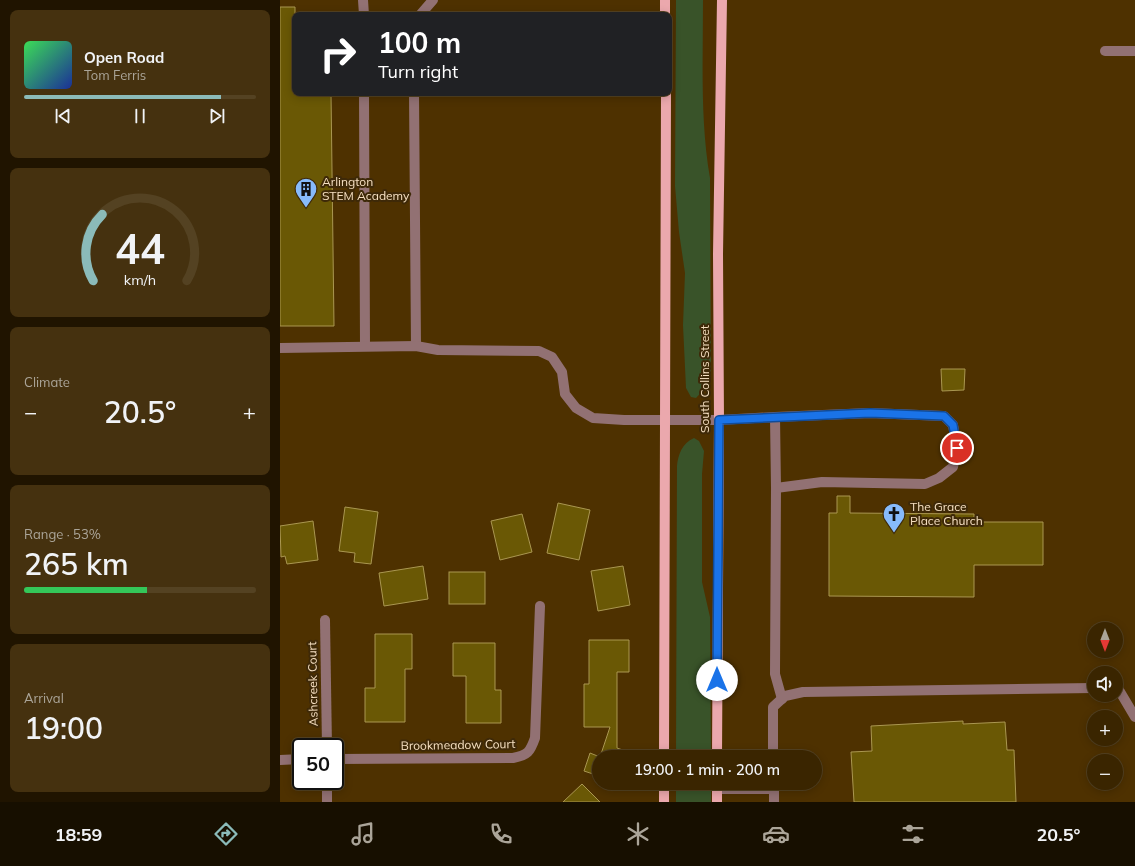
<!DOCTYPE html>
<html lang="en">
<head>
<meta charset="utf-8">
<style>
	body { margin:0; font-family:Mulish,sans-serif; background:#45310f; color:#f1f3f6; height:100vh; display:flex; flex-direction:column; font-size:15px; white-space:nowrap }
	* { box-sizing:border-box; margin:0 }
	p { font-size:13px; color:#aba599 }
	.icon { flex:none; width:22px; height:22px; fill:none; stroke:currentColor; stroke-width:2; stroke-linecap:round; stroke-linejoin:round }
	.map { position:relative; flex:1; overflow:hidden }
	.details { display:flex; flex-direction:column; gap:10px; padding:10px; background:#201400; width:280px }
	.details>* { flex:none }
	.guide { position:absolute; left:12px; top:12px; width:380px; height:84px; border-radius:8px; box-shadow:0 2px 10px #0003,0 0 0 1px #544222; background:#202124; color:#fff; overflow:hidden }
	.needle { width:26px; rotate:180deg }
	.buttons { position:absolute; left:807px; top:622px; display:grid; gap:8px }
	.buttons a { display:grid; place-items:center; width:36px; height:36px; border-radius:50%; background:#3a2500; box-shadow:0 2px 10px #0003,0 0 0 1px #544222; font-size:20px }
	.speed { position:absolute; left:12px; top:738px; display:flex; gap:8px; font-size:20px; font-weight:700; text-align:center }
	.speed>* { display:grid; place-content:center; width:52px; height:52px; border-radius:50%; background:#3a2500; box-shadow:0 2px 10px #0003,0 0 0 1px #544222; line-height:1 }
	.speed .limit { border:2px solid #111; border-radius:6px; background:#fff; color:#111 }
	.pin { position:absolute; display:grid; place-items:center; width:34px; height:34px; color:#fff; margin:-17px; border:2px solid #fff; border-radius:50%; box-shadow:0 1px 4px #0007 }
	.me { position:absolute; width:44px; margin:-22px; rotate:0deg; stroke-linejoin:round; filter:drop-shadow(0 0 3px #0008) }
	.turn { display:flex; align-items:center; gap:14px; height:84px; padding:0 20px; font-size:18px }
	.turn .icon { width:52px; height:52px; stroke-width:2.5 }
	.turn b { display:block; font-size:28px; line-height:34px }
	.big { font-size:30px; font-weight:600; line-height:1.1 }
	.details .widget { flex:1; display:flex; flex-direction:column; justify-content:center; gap:6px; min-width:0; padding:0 14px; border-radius:8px; background:#45310f }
	.details .dial { align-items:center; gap:0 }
	.dial svg { height:104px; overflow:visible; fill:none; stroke:#544222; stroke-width:7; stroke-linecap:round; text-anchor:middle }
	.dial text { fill:#f1f3f6; stroke:none }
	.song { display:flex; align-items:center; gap:12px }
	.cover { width:48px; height:48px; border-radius:6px; background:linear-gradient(135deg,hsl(130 70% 55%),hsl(230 70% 35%)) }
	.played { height:4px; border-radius:2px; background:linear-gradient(90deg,#8bbbb9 85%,#544222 85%) }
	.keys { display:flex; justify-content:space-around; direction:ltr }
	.heat { display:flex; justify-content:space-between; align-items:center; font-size:22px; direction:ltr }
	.charge { height:6px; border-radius:3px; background:linear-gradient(90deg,#34c759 53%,#544222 0) }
	.trip { position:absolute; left:312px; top:750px; width:230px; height:40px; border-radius:20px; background:#3a2500; box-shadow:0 2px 10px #0003,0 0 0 1px #544222; font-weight:600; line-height:40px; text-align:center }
	.menu { display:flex; height:64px; justify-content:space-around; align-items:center; background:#170f00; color:#aba599 }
	.menu .icon { width:28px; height:28px }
	.menu .active { color:#8bbbb9 }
	.menu b { font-size:18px; color:#f1f3f6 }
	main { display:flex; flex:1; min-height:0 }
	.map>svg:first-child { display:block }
	.green { fill:#395329 }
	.building { fill:#6a5805; stroke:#aa9751 }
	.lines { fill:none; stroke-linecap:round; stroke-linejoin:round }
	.minor { stroke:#927173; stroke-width:10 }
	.major { stroke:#eba8ad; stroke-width:10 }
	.route-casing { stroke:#114b97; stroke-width:10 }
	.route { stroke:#1a73e8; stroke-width:7 }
	.labels { text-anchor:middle; stroke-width:4; stroke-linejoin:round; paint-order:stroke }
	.poi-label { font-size:12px; fill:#f6e0c2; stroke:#3e2908; text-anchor:start }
	.street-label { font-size:12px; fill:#f6e0c2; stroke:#3e2908 }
</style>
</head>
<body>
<main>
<section class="details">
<div class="widget">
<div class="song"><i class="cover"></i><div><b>Open Road</b><p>Tom Ferris</p></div></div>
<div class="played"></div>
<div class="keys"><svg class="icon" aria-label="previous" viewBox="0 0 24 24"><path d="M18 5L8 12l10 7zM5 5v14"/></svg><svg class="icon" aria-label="pause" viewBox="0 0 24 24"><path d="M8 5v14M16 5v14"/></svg><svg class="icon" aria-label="next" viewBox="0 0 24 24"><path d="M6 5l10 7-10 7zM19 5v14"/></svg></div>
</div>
<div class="widget dial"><svg viewBox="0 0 100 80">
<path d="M14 69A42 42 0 1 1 86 69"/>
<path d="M14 69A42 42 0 0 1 21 18" stroke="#8bbbb9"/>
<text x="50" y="56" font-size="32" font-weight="700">44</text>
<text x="50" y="72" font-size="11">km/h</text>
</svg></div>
<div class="widget"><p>Climate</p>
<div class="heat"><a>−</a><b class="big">20.5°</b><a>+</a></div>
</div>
<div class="widget"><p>Range · 53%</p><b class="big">265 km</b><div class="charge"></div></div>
<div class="widget"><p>Arrival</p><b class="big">19:00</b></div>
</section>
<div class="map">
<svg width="855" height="802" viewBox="0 0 855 802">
	<rect width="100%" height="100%" fill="#4e3100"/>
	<!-- green -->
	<g class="green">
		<path d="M 396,0 L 423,0 C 423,59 420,120 430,178 L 431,376 L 427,386 L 416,398 L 411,397 L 406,388 L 403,325 L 405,273 L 399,232 L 395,186 Z"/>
		<path d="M 414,438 L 419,441 L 424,451 L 422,474 L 422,582 L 430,617 L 431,757 L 396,757 L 397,466 C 398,455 402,443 414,438 Z"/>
		<rect x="396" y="783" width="35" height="19"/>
	</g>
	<!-- building -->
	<g class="building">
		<polygon points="0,7 15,7 15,93 51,93 54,326 0,326"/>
		<polygon points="661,369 685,369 684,390 662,391"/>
		<polygon points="557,496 570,496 570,513 694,514 694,522 763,522 763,565 694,565 694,597 549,596 549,513 557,513"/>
		<polygon points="278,503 310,510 299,560 267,553"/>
		<polygon points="65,507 98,512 91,564 74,562 75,553 59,551"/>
		<polygon points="242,514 252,552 220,560 211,521"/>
		<polygon points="33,521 38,560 7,564 5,556 1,557 0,526"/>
		<polygon points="143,566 148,599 104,606 99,573"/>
		<polygon points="343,566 350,605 318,611 311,571"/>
		<rect x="169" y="572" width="36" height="32"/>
		<polygon points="95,634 132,634 132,669 125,669 125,722 85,722 85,688 95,688"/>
		<polygon points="309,640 349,640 349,672 337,672 337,748 351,753 349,757 319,757 319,776 304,771 310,753 320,757 330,727 304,727 304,684 309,684"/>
		<polygon points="173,643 215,643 215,690 221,690 221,723 186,723 186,676 173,676"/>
		<polygon points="683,721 683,724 725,722 727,750 734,750 736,802 574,802 571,752 592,751 591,726"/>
		<polygon points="302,784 320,802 283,802"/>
	</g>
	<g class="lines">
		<!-- minor -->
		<g class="minor">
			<polyline points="83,0 84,15"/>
			<polyline points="140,15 153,0"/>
			<polyline points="825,51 855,51"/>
			<polyline points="84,93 85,346"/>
			<polyline points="134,93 136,346"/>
			<polyline points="0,348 136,346 158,350 259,351 272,357 282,372 285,394 296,408 313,418 344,420 439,420 495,417 496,488 495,674 502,699"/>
			<polyline points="495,417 590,413 664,416 673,425 677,448 673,467 659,478 645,484 542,482 496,488"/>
			<polyline points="45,620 47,747"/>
			<polyline points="836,689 839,690 855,717"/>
			<polyline points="493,757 493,707 505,696 523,692 814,688"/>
			<path d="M 55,759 L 233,758 C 248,755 250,752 255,738 L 260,606"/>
			<polyline points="0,760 21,759"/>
			<polyline points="47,781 47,802"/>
			<polyline points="494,784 494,802"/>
			<polyline points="437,789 494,789"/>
		</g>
		<!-- major -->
		<g class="major">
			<polyline points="385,0 385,15"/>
			<polyline points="384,757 386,93"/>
			<polyline points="437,757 439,420 438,254 442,0"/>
			<polyline points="384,802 384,783"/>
			<polyline points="437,802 437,783"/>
		</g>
	</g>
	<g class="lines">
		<!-- route casing -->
		<g class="route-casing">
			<polyline id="route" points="437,680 439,420 590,413 664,416 673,425 677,448"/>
		</g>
		<!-- route -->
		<use href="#route" class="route"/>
	</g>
	<!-- icons -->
	<defs>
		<g id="building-pin" transform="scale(1.15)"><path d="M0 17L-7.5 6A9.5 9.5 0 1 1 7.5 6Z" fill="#87bbfb" stroke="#3e2908"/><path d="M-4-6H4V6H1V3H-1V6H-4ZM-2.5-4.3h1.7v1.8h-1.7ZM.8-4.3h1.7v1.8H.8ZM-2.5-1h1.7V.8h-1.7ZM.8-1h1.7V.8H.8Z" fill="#111"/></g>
		<g id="church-pin" transform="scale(1.15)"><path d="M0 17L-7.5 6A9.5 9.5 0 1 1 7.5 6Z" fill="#87bbfb" stroke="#3e2908"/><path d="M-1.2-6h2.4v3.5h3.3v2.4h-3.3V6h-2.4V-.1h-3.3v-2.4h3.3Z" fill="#111"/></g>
	</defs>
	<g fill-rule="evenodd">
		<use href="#building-pin" x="26" y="189"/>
		<use href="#church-pin" x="614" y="514"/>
	</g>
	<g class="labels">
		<!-- poi labels -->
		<g class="poi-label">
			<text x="42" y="186">Arlington<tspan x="42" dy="14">STEM Academy</tspan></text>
			<text x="630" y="511">The Grace<tspan x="630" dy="14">Place Church</tspan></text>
		</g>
		<!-- street labels -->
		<g class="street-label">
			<text transform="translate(425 379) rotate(-90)" y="4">South Collins Street</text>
			<text transform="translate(33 684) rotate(-91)" y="4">Ashcreek Court</text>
			<text transform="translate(178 745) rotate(-1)" y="4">Brookmeadow Court</text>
		</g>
	</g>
</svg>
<div class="buttons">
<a><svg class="needle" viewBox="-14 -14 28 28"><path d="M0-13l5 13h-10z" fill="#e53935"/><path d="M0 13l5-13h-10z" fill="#aba599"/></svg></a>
<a><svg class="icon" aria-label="sound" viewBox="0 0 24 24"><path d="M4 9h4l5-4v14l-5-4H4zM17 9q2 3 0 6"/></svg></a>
<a>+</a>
<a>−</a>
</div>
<div class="speed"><div class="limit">50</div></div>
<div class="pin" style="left:677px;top:448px;background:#d93025"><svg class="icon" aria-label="arrive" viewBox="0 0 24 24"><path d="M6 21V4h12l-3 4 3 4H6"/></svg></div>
<svg class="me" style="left:437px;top:680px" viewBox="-20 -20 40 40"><circle r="19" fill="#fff"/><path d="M0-13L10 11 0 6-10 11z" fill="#1a73e8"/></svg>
<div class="trip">19:00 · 1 min · 200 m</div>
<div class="guide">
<div class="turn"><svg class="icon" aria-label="right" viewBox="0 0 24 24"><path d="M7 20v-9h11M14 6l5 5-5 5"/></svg><div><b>100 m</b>Turn right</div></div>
</div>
</div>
</main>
<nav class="menu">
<b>18:59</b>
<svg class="icon active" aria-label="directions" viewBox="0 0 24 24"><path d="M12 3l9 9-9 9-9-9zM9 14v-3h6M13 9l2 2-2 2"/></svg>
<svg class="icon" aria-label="music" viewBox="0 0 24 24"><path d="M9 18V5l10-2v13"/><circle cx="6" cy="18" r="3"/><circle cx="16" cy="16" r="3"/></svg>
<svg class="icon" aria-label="phone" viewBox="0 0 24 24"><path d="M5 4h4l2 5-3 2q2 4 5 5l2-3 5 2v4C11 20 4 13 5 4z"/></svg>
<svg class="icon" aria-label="climate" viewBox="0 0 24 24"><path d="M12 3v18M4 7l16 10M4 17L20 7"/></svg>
<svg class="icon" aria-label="car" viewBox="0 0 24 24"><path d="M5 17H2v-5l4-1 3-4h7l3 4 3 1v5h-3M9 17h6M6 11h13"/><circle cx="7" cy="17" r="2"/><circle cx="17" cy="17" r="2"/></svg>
<svg class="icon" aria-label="filters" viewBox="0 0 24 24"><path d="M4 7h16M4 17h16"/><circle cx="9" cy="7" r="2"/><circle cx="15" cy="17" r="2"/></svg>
<b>20.5°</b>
</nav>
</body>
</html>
